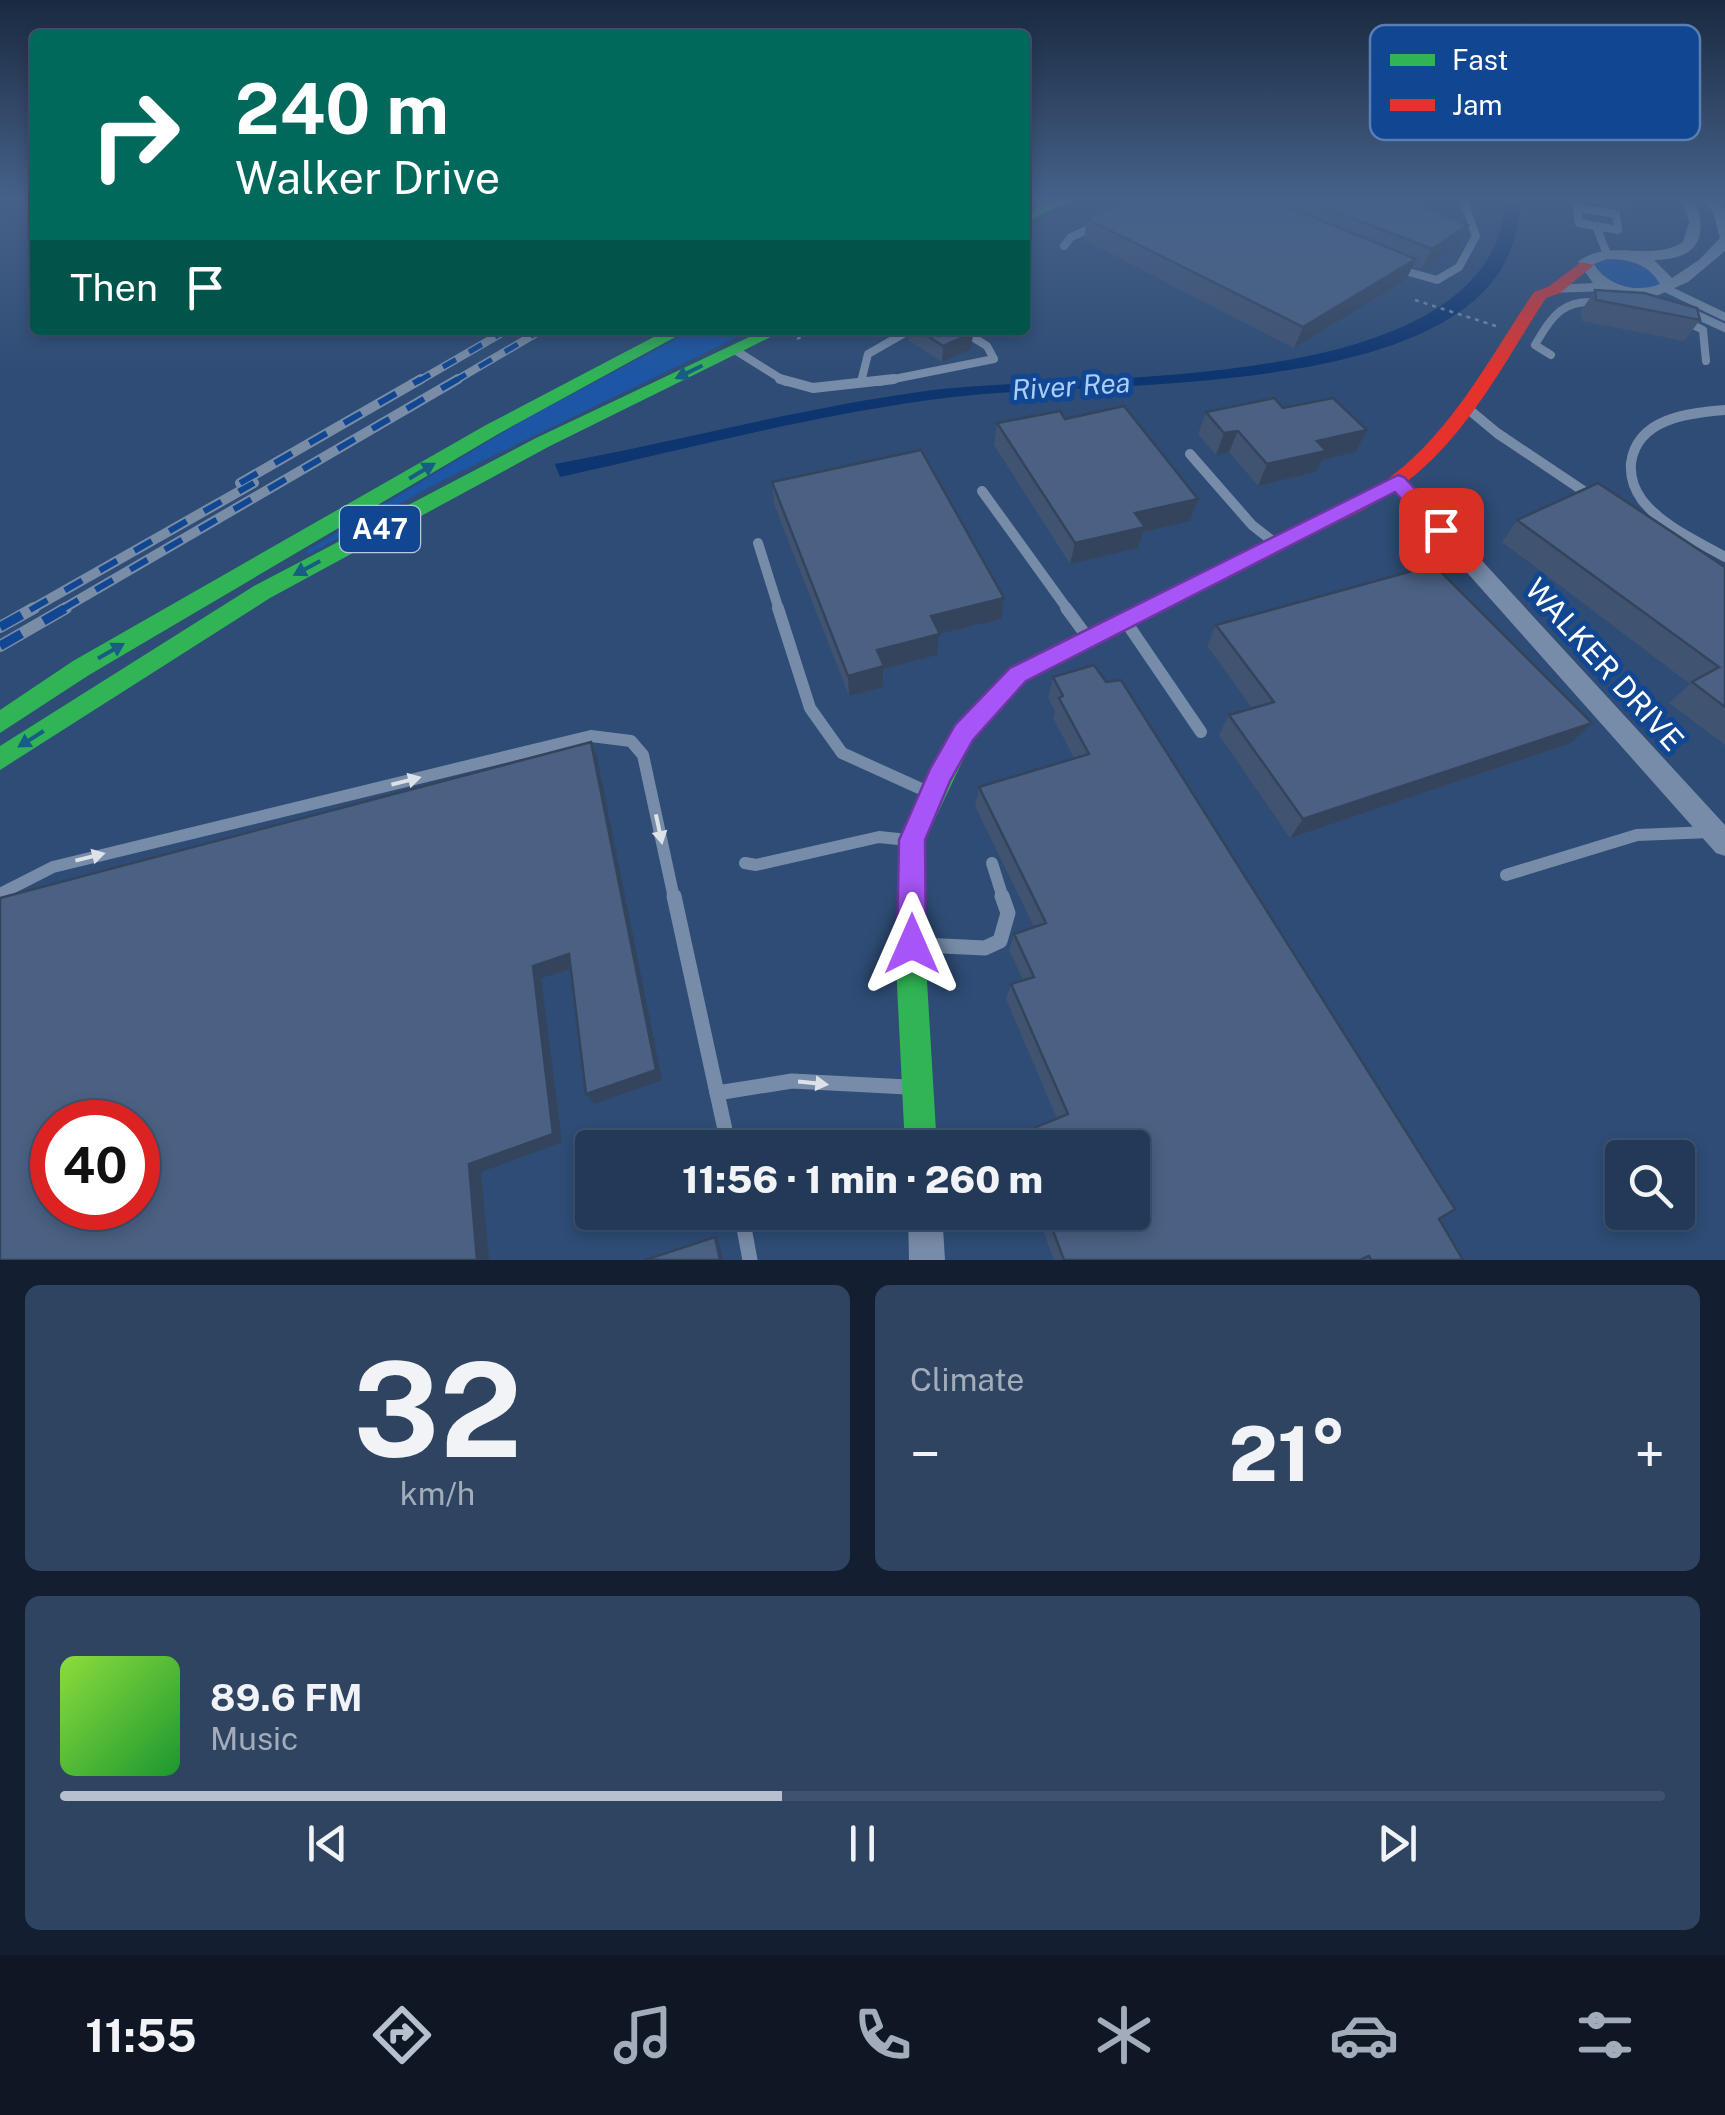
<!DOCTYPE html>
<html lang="en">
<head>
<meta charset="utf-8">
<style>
	body { margin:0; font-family:"Public Sans",sans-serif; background:#2e4461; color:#f1f3f6; height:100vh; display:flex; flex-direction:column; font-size:38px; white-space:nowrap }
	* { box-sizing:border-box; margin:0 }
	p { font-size:32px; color:#a2acba }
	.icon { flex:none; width:55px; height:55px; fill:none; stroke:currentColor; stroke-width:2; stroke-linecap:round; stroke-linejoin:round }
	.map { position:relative; height:1260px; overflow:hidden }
	.panel { display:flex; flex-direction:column; gap:25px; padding:25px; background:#131f30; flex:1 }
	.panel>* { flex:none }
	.guide { position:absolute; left:30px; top:30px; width:1000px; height:305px; border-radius:10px; box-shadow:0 5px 15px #0003,0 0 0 2px #3f536e; background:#00695c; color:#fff; overflow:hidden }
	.tools { position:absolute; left:1605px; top:1140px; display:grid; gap:20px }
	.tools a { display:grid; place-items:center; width:90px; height:90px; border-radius:10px; background:#223958; box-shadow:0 5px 15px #0003,0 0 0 2px #3f536e; font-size:50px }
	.speed { position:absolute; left:30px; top:1100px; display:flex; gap:20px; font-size:50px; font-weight:700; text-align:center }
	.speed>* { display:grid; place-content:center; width:130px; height:130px; border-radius:50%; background:#223958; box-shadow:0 5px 15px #0003,0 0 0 2px #3f536e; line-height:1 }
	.speed .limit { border:15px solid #d22; background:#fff; color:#111 }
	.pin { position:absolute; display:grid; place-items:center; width:85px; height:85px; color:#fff; margin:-42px; border-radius:20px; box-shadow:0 5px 15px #0006 }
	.me { position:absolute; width:110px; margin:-55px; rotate:0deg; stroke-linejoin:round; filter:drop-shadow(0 0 8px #0008) }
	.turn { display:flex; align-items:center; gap:35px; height:210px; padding:0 40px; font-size:45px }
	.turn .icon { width:130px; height:130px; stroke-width:2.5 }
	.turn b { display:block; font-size:70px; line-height:85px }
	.then { display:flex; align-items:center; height:95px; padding:0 40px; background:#0003; gap:20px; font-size:38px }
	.big { font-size:75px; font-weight:800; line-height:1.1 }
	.panel .tile { flex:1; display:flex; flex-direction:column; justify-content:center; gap:15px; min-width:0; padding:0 35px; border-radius:15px; background:#2e4461 }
	.panel .dial { align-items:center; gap:0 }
	.dial b { font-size:130px; line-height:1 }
	.song { display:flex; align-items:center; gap:30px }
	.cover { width:120px; height:120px; border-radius:15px; background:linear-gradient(135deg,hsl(90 70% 55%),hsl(130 70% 35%)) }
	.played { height:10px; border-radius:5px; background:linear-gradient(90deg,#b6c0cf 45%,#3f536e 45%) }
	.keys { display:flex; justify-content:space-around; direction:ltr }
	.heat { display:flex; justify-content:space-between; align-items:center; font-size:55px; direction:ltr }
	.panel .tiles { flex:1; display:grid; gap:25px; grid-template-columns:1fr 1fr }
	.tile:last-child { grid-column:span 2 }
	.trip { position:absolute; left:575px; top:1130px; width:575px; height:100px; border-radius:10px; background:#223958; box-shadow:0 5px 15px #0003,0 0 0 2px #3f536e; font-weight:800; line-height:100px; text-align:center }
	.menu { display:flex; height:160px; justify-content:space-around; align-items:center; background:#0e1723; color:#a2acba }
	.menu .icon { width:70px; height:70px }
	.menu .current { color:#b6c0cf }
	.menu b { font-size:45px; color:#f1f3f6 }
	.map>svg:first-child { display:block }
	.green { fill:#1c56a5 }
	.water { fill:#0d356f }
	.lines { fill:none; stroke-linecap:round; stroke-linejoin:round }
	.path { stroke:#778ca8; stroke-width:2.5; stroke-dasharray:4 5; stroke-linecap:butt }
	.lane-far3 { stroke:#778ca8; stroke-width:8 }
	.lane-far2 { stroke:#778ca8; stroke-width:10 }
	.lane-far1 { stroke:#778ca8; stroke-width:12 }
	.lane { stroke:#778ca8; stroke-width:15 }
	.street { fill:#778ca8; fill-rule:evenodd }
	.fast { fill:#30b455; fill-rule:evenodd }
	.jam { fill:#e5322d; fill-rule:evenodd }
	.rail-far2-casing { stroke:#798da7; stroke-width:8 }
	.rail-far1-casing { stroke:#798da7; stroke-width:10 }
	.rail-casing { stroke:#798da7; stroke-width:12 }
	.rail-far2 { stroke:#114792; stroke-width:5; stroke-dasharray:15; stroke-linecap:butt }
	.rail-far1 { stroke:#114792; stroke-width:6; stroke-dasharray:20; stroke-linecap:butt }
	.rail { stroke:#114792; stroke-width:9; stroke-dasharray:25; stroke-linecap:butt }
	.wall { fill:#405371 }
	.shaded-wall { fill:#34445c }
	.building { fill:#4a6183; stroke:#34445c; stroke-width:2.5; fill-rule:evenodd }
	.oneway { fill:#175d86 }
	.oneway2 { fill:#dde2e9 }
	.route { fill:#a855f7; stroke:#6d37a1; stroke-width:2.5 }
	.labels { text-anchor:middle; stroke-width:10; stroke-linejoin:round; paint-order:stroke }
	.far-water-label { font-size:28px; font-style:italic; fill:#aacdfa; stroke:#114792 }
	.shield { fill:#114792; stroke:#b8c8de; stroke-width:2.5 }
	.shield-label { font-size:28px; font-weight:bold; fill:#fff }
	.street-label { font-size:30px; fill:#fff; stroke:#114792 }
	.key { fill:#114792; stroke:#587eb3; stroke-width:2.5 }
	.key-label { font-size:28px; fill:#fff }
</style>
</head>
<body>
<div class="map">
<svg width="1725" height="1260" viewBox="0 0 1725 1260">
	<rect width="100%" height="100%" fill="#2e4c75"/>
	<!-- green -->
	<g class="green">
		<path d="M 1612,257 L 1641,263 L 1663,280 L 1659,287 C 1630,290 1610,287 1593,262 Z"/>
		<polygon points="693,330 752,330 443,480 309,554 305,552 527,418"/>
	</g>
	<!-- water -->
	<path class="water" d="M 1506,199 L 1521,199 C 1518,225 1514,249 1500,271 C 1417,400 1090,380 953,397 C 820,413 690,448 560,477 L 555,464 C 679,441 801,408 926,391 C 1068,370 1494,404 1506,199 Z"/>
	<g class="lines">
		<!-- path -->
		<g class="path">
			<polyline points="1415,300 1496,326"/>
			<polyline points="797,339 815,330"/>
		</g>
		<!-- lane-far3 -->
		<g class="lane-far3">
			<polygon points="1577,208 1616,214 1618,230 1579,223"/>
			<polyline points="1596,226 1607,254"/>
			<polyline points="1064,246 1071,237 1098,225"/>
			<polyline points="1398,269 1437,280 1459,267 1476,236 1463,199"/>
			<polyline points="1665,288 1725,317"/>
			<polyline points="1688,311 1725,328"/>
			<polyline points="1685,321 1703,330 1706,361"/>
			<polyline points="735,350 786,382"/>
			<path d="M 1551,355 L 1535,345 C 1553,314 1565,297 1603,303"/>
			<polyline points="861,382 868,354 910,330"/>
			<polyline points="879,382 994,359 987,346 961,330"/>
		</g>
		<!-- lane-far2 -->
		<g class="lane-far2">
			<polyline points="780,379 813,388 894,379"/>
			<polyline points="1467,408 1497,433 1594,498"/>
			<path d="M 1725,410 C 1689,413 1637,418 1631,463 C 1630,476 1634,489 1642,500 C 1662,526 1697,541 1725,557"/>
			<polyline points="1190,454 1252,525 1275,543"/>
			<polyline points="982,491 1068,610"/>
			<polyline points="758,543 779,610"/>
		</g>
		<!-- lane-far1 -->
		<g class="lane-far1">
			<polyline points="778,608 810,708 842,753 928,792"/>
			<polyline points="1066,608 1088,638"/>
			<polyline points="1124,619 1201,732"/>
			<polyline points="745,863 756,865 879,837 908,840"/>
			<polyline points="992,863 1003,898"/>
			<polyline points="1506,875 1637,835 1710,832"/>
			<polyline points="0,894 53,867 591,736 631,741 643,755 674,898"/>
		</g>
		<!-- lane -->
		<g class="lane">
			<polyline points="674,896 729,1148"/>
			<polyline points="921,945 985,948 1000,941 1008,913 1002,896"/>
			<polyline points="717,1093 792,1081 907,1087"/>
			<polyline points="741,1212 750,1260"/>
		</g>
		<!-- street -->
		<g class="street">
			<path d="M 1681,199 L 1695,199 C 1709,239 1697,259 1654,260 L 1672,278 L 1699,260 L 1720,238 L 1713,212 L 1703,199 L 1717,199 L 1725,209 L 1725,251 L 1688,282 L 1654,297 L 1609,291 L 1548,293 L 1546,290 L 1554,285 L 1593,283 L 1578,262 C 1608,237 1651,263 1683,242 L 1689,222 ZM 1607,259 C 1629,259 1649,264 1660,284 C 1637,294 1606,285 1594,264 Z"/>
			<polygon points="1398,475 1405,477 1725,825 1725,856 1716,853 1391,487 1388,482"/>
			<polygon points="908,1212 942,1212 945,1260 909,1260"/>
		</g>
		<!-- fast -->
		<g class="fast">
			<polygon points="1055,199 1074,199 1025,222 1025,213"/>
			<polygon points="667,330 688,330 500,433 89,675 0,733 0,710 73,661 486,425"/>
			<polygon points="764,330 785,330 550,446 270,598 0,770 0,746 254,586 536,438"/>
			<polygon points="1311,519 1321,526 1318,531 1026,681 973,739 925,840 926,964 937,1148 905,1148 896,964 899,840 930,769 955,725 1010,667"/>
		</g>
		<!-- jam -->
		<path class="jam" d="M 1581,262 L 1594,265 L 1560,293 L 1546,298 C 1487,389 1451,470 1347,518 C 1333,524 1318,535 1304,531 L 1301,526 L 1304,521 C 1334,507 1367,496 1393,475 C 1455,427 1491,355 1534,292 L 1548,287 Z"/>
		<!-- rail-far2 casing -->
		<g class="rail-far2-casing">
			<g id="rail-far2">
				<polyline points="417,382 507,330"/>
				<polyline points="453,382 542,330"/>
			</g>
		</g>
		<!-- rail-far1 casing -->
		<g class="rail-far1-casing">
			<g id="rail-far1">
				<polyline points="240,483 421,379"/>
				<polyline points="30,610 254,483"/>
				<polyline points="61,610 458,379"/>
			</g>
		</g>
		<!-- rail casing -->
		<g class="rail-casing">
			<g id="rail">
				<polyline points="0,627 34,608"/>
				<polyline points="0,646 66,608"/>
			</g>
		</g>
		<!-- rail-far2 -->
		<use href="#rail-far2" class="rail-far2"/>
		<!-- rail-far1 -->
		<use href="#rail-far1" class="rail-far1"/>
		<!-- rail -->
		<use href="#rail" class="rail"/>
	</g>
	<!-- wall -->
	<g class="wall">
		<polygon points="1176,199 1402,199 1458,246 1422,269 1412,267 1406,280 1294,348 1084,240 1087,219 1170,202"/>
		<polygon points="1556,199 1631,199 1623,211 1617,207"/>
		<polygon points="1595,290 1700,320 1684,341 1582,321 1581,311"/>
		<polygon points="909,330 968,330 973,333 971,349 942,362 908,340"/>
		<polygon points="1283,408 1367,430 1356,452 1322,460 1316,472 1258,486 1229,452 1216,455 1198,434 1206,412"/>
		<polygon points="1065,419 1198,499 1190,521 1143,532 1138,548 1070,564 994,445 997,423"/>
		<polygon points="772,482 1001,619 939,634 937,655 883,669 883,687 849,696 774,504"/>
		<polygon points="1517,520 1725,567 1725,745 1669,703 1690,684 1502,542"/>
		<polygon points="1216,625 1592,723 1571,743 1290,838 1219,735 1229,715 1252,708 1207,646"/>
		<polygon points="1053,677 1439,1219 1463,1260 1054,1260 1036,1212 1132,1212 1132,1148 1034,1148 1030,1138 1036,1127 1057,1119 1006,999 1011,984 1023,980 1009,950 1014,934 1034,927 975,806 979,787 1074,758 1053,718 1055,711 1048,698"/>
	</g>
	<!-- shaded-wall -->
	<g class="shaded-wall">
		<polygon points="1468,225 1458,246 1422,269 1432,249"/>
		<polygon points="1416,259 1406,280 1294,348 1303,327"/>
		<polygon points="973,333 971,349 942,362 943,346"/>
		<polygon points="1367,430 1356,452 1322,460 1316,472 1258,486 1267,464 1317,441"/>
		<polygon points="1238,431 1229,452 1216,455 1224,433"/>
		<polygon points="1198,499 1190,521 1143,532 1138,548 1070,564 1075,543 1135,513"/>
		<polygon points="1004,598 1001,619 939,634 937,655 883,669 883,687 849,696 848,676 877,650 931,616"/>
		<polygon points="1592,723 1571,743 1290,838 1303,819"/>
		<polygon points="591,742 597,757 662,1080 594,1104 586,1094"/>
		<polygon points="569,954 577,967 541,978 562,1142 481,1172 489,1260 477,1260 469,1164 533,966"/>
		<polygon points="715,1237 719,1243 723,1260 720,1260"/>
	</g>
	<!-- building -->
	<g class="building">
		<polygon points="1132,199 1164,199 1170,202 1176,199 1268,199 1416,259 1303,327 1087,219"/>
		<polygon points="1303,199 1402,199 1468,225 1432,249"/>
		<polygon points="1595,290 1644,293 1697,308 1700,320 1596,300"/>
		<polygon points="919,330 968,330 973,333 943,346"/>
		<polygon points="1274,398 1283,408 1333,398 1367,430 1317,441 1326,451 1267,464 1238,431 1224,433 1206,412"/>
		<polygon points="1124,406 1198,499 1135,513 1145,527 1075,543 997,423 1060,411 1065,419"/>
		<polygon points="921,450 1004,598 931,616 940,634 877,650 884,666 848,676 772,482"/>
		<polygon points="1598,483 1725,567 1725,707 1692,682 1719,667 1517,520"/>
		<polygon points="1434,565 1592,723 1303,819 1229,715 1274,702 1216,625"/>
		<polygon points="1094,665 1106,682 1121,680 1455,1209 1439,1219 1463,1260 1371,1260 1369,1256 1360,1260 1064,1260 1046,1212 1132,1212 1132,1148 1045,1148 1036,1127 1068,1114 1011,984 1034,977 1014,934 1046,923 979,787 1089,754 1059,698 1063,696 1053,677"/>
		<path d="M 591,742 L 656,1070 L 586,1094 L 569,954 L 533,966 L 553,1134 L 469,1164 L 477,1260 L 0,1260 L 0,898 ZM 52,1122 L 138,1122 L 138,1208 L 52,1208 Z"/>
		<polygon points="715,1237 720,1260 645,1260"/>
	</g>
	<!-- one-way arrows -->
	<defs><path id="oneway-solid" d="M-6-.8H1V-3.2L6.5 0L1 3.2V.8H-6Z" transform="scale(2.5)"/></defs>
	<g class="oneway">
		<use href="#oneway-solid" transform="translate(689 372) rotate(154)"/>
		<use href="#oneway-solid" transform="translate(422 471) rotate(-31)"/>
		<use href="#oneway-solid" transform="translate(307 568) rotate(152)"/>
		<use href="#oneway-solid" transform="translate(111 651) rotate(-30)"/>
		<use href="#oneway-solid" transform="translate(31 739) rotate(148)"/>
	</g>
	<g class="oneway2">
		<use href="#oneway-solid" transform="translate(406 781) rotate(-14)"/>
		<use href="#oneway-solid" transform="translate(659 829) rotate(78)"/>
		<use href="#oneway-solid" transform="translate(90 857) rotate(-14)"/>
		<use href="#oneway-solid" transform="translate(813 1083) rotate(6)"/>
	</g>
	<!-- sky -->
	<linearGradient id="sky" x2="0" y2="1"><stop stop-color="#192a40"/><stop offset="0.53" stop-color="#466189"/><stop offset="1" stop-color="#466189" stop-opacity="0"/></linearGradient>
	<rect width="1725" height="375" fill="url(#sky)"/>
	<!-- route -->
	<polygon class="route" points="1398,475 1404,477 1448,525 1451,530 1448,535 1434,535 1395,492 1026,681 973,740 950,781 925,840 926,944 922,955 912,959 901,955 897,944 899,840 930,769 955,725 1010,668"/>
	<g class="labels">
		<!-- far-water labels -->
		<g class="far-water-label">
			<text transform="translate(1071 386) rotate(-4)" y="10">River Rea</text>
		</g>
		<!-- shield labels -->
		<rect class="shield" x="340" y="506" width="80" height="46" rx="8"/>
		<g class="shield-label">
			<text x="380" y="539">A47</text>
		</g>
		<!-- street labels -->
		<g class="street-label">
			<text transform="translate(1604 665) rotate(48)" y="10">WALKER DRIVE</text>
		</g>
	</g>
	<!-- legend -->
	<rect x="1370" y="25" width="330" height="115" rx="15" class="key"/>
	<rect x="1390" y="54" width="45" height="12" fill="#30b455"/>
	<rect x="1390" y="99" width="45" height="12" fill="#e5322d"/>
	<g class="key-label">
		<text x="1452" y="70">Fast</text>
		<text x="1452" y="115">Jam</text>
	</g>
</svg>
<div class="tools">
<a><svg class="icon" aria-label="search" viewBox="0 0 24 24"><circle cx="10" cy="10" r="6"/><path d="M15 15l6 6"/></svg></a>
</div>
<div class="speed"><div class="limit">40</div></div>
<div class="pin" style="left:1441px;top:530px;background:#d93025"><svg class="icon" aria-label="arrive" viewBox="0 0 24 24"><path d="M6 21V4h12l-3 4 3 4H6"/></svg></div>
<svg class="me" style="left:912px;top:944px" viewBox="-20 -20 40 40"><path d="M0-17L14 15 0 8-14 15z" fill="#a855f7" stroke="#fff" stroke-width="4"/></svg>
<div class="trip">11:56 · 1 min · 260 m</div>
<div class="guide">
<div class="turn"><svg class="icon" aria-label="right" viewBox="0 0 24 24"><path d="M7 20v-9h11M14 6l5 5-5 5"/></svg><div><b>240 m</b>Walker Drive</div></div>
<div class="then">Then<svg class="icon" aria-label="arrive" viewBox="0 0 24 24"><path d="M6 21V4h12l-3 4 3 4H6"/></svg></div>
</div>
</div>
<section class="panel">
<div class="tiles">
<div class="tile dial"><b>32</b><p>km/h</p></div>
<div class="tile"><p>Climate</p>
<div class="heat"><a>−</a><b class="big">21°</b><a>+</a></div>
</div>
<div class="tile">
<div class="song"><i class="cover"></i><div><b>89.6 FM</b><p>Music</p></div></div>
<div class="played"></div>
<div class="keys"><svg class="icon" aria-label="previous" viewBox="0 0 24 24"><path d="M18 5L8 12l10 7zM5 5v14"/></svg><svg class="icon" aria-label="pause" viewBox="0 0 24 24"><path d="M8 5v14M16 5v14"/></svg><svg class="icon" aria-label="next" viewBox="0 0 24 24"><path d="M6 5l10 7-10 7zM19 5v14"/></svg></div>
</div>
</div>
</section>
<nav class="menu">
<b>11:55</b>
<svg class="icon current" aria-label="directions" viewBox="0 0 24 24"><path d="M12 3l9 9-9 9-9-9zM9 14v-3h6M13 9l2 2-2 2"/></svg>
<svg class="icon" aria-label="music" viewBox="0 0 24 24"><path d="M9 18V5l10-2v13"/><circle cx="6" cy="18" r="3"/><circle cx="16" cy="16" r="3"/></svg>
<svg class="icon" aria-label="phone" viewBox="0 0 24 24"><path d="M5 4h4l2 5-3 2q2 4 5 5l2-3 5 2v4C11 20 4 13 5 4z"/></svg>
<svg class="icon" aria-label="climate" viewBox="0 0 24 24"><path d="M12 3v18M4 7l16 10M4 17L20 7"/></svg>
<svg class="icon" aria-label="car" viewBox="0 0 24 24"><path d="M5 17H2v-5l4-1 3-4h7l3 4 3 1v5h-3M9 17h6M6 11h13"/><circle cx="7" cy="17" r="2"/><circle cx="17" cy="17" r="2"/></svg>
<svg class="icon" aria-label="filters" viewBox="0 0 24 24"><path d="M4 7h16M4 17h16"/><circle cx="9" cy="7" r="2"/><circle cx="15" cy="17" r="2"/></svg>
</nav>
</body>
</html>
